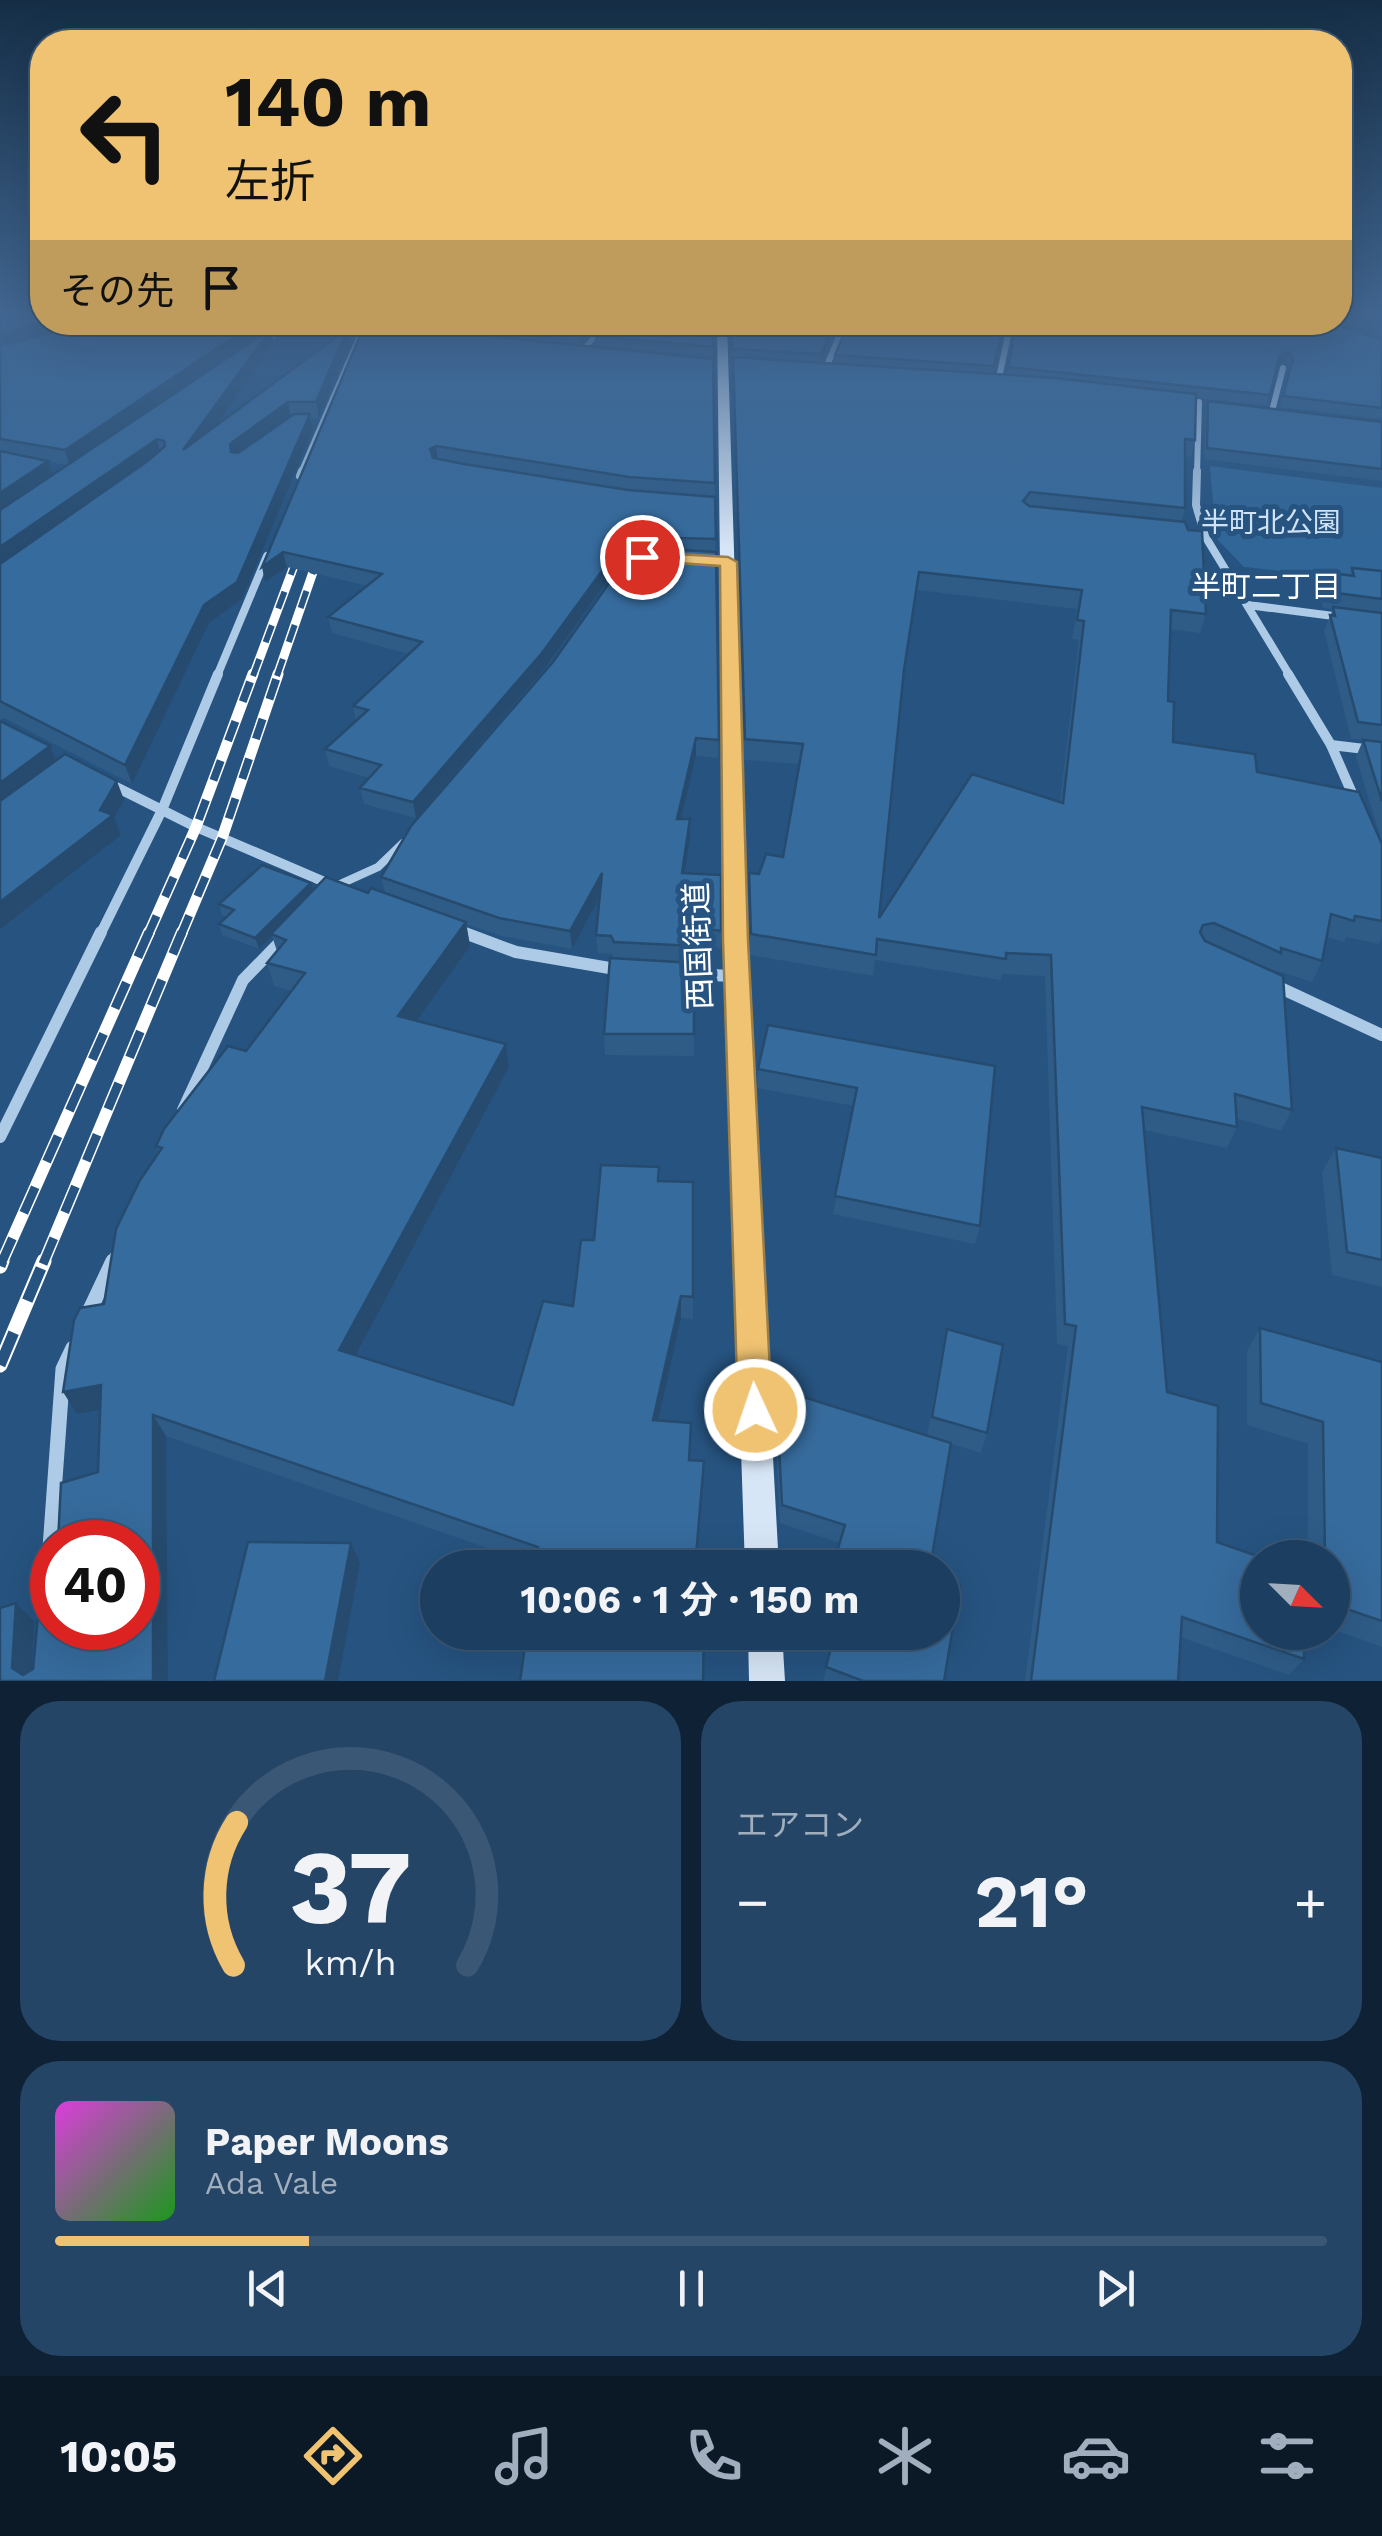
<!DOCTYPE html>
<html lang="ja">
<head>
<meta charset="utf-8">
<style>
	body { margin:0; font-family:"Work Sans","Noto Sans JP",sans-serif; background:#254566; color:#f1f3f6; height:100vh; display:flex; flex-direction:column; font-size:38px; white-space:nowrap }
	* { box-sizing:border-box; margin:0 }
	p { font-size:32px; color:#a0aebd }
	.icon { flex:none; width:55px; height:55px; fill:none; stroke:currentColor; stroke-width:2; stroke-linecap:round; stroke-linejoin:round }
	.map { position:relative; height:1681px; overflow:hidden }
	.drawer { display:flex; flex-direction:column; gap:20px; padding:20px; background:#0f2235; flex:1 }
	.drawer>* { flex:none }
	.top-card { position:absolute; left:30px; top:30px; width:1322px; height:305px; border-radius:40px; box-shadow:0 10px 40px #0002,0 0 0 2px #3a5775; background:#efc372; color:#111; overflow:hidden }
	.needle { width:65px; rotate:114deg }
	.fabs { position:absolute; left:1240px; top:1540px; display:grid; gap:20px }
	.fabs a { display:grid; place-items:center; width:110px; height:110px; border-radius:50%; background:#1c3e60; box-shadow:0 10px 40px #0002,0 0 0 2px #3a5775; font-size:50px }
	.speed { position:absolute; left:30px; top:1520px; display:flex; gap:20px; font-size:50px; font-weight:700; text-align:center }
	.speed>* { display:grid; place-content:center; width:130px; height:130px; border-radius:50%; background:#1c3e60; box-shadow:0 10px 40px #0002,0 0 0 2px #3a5775; line-height:1 }
	.speed .limit { border:15px solid #d22; background:#fff; color:#111 }
	.pin { position:absolute; display:grid; place-items:center; width:85px; height:85px; color:#fff; margin:-42px; border:5px solid #fff; border-radius:50%; box-shadow:0 2px 10px #0007 }
	.me { position:absolute; width:110px; margin:-55px; rotate:357deg; stroke-linejoin:round; filter:drop-shadow(0 0 8px #0008) }
	.turn { display:flex; align-items:center; gap:35px; height:210px; padding:0 30px; font-size:45px }
	.turn .icon { width:130px; height:130px; stroke-width:2.5 }
	.turn b { display:block; font-size:70px; line-height:85px }
	.then { display:flex; align-items:center; height:95px; padding:0 30px; background:#0003; gap:20px; font-size:38px }
	.big { font-size:75px; font-weight:700; line-height:1.1 }
	.drawer .tile { flex:1; display:flex; flex-direction:column; justify-content:center; gap:15px; min-width:0; padding:0 35px; border-radius:40px; background:#254566 }
	.drawer .dial { align-items:center; gap:0 }
	.dial svg { height:260px; overflow:visible; fill:none; stroke:#3a5775; stroke-width:7; stroke-linecap:round; text-anchor:middle }
	.dial text { fill:#f1f3f6; stroke:none }
	.song { display:flex; align-items:center; gap:30px }
	.cover { width:120px; height:120px; border-radius:15px; background:linear-gradient(135deg,hsl(300 70% 55%),hsl(120 70% 35%)) }
	.played { height:10px; border-radius:5px; background:linear-gradient(90deg,#efc372 20%,#3a5775 20%) }
	.keys { display:flex; justify-content:space-around; direction:ltr }
	.heat { display:flex; justify-content:space-between; align-items:center; font-size:55px; direction:ltr }
	.drawer .tiles { flex:1; display:grid; gap:20px; grid-template-columns:1fr 1fr }
	.tile:last-child { grid-column:span 2 }
	.trip { position:absolute; left:420px; top:1550px; width:540px; height:100px; border-radius:50px; background:#1c3e60; box-shadow:0 10px 40px #0002,0 0 0 2px #3a5775; font-weight:700; line-height:100px; text-align:center }
	.menu { display:flex; height:160px; justify-content:space-around; align-items:center; background:#0b1926; color:#a0aebd }
	.menu .icon { width:70px; height:70px }
	.menu .current { color:#efc372 }
	.menu b { font-size:45px; color:#f1f3f6 }
	.map>svg:first-child { display:block }
	.green { fill:#306698 }
	.lines { fill:none; stroke-linecap:round; stroke-linejoin:round }
	.lane-far1 { stroke:#adcbe6; stroke-width:5 }
	.lane { stroke:#adcbe6; stroke-width:8 }
	.street-far4 { stroke:#adcbe6; stroke-width:6 }
	.street-far3 { stroke:#adcbe6; stroke-width:8 }
	.street-far2 { stroke:#adcbe6; stroke-width:10 }
	.street-far1 { stroke:#adcbe6; stroke-width:12 }
	.street { stroke:#adcbe6; stroke-width:15 }
	.secondary { fill:#d7e6f6; fill-rule:evenodd }
	.rail-far4-casing { stroke:#fff; stroke-width:8 }
	.rail-far3-casing { stroke:#fff; stroke-width:9 }
	.rail-far2-casing { stroke:#fff; stroke-width:11 }
	.rail-far1-casing { stroke:#fff; stroke-width:12 }
	.rail-casing { stroke:#fff; stroke-width:15 }
	.rail-far4 { stroke:#265380; stroke-width:5; stroke-dasharray:14; stroke-linecap:butt }
	.rail-far3 { stroke:#265380; stroke-width:6; stroke-dasharray:18; stroke-linecap:butt }
	.rail-far2 { stroke:#265380; stroke-width:8; stroke-dasharray:21; stroke-linecap:butt }
	.rail-far1 { stroke:#265380; stroke-width:9; stroke-dasharray:28; stroke-linecap:butt }
	.rail { stroke:#265380; stroke-width:11; stroke-dasharray:35; stroke-linecap:butt }
	.wall { fill:#2e5c87; fill-rule:evenodd }
	.shaded-wall { fill:#264b6e }
	.building { fill:#366b9d; stroke:#264b6e; stroke-width:2.5; fill-rule:evenodd }
	.route { fill:#efc372; stroke:#9b7f4a; stroke-width:2.5 }
	.labels { text-anchor:middle; stroke-width:10; stroke-linejoin:round; paint-order:stroke }
	.far-park-label { font-size:28px; fill:#d0e3f5; stroke:#265380 }
	.far-neighbourhood-label { font-size:30px; fill:#fff; stroke:#265380 }
	.street-label { font-size:32px; fill:#fff; stroke:#265380 }
</style>
</head>
<body>
<div class="map">
<svg width="1382" height="1681" viewBox="0 0 1382 1681">
	<rect width="100%" height="100%" fill="#265380"/>
	<!-- green -->
	<polygon class="green" points="1210,466 1382,488 1382,582 1244,567 1216,538"/>
	<g class="lines">
		<!-- lane-far1 -->
		<polyline class="lane-far1" points="582,351 608,322"/>
		<!-- lane -->
		<polyline class="lane" points="336,886 378,867 403,843"/>
		<!-- street-far4 -->
		<g class="street-far4">
			<polyline points="262,343 290,324"/>
			<polyline points="826,368 845,322"/>
			<polyline points="998,382 1011,322"/>
			<polyline points="1272,411 1283,368"/>
			<polyline points="301,473 362,331"/>
			<polyline points="1197,473 1199,402"/>
		</g>
		<!-- street-far3 -->
		<g class="street-far3">
			<polyline points="1197,471 1196,505 1205,536 1290,676"/>
			<polyline points="300,476 302,471"/>
			<polyline points="1248,605 1341,617"/>
			<polyline points="217,676 267,556"/>
		</g>
		<!-- street-far2 -->
		<g class="street-far2">
			<polyline points="1288,674 1331,745 1355,800"/>
			<polyline points="1331,745 1382,751"/>
			<polyline points="108,783 196,827 334,886"/>
			<polyline points="458,931 469,935"/>
			<polyline points="100,935 162,810 218,674"/>
		</g>
		<!-- street-far1 -->
		<g class="street-far1">
			<polyline points="462,932 516,952 621,970"/>
			<polyline points="682,974 735,976"/>
			<polyline points="1274,985 1382,1035"/>
			<polyline points="183,1110 243,980 285,937"/>
			<polyline points="0,1137 101,932"/>
			<polyline points="112,1264 115,1257"/>
		</g>
		<!-- street -->
		<g class="street">
			<polyline points="88,1314 113,1261"/>
			<polyline points="46,1603 63,1369 73,1348"/>
		</g>
		<!-- secondary -->
		<g class="secondary">
			<polygon points="271,322 313,322 405,332 410,335 405,338"/>
			<polygon points="717,322 727,322 747,976 779,1568 745,1568 725,976"/>
			<polygon points="748,1632 782,1632 785,1681 749,1681"/>
		</g>
		<!-- rail-far4 casing -->
		<g class="rail-far4-casing">
			<polyline id="rail-far4" points="371,359 385,322"/>
		</g>
		<!-- rail-far3 casing -->
		<g class="rail-far3-casing">
			<g id="rail-far3">
				<polyline points="253,676 303,542"/>
				<polyline points="277,676 321,549"/>
			</g>
		</g>
		<!-- rail-far2 casing -->
		<g class="rail-far2-casing">
			<g id="rail-far2">
				<polyline points="148,935 196,827 253,674"/>
				<polyline points="181,935 222,838 278,674"/>
			</g>
		</g>
		<!-- rail-far1 casing -->
		<g class="rail-far1-casing">
			<g id="rail-far1">
				<polyline points="1,1264 149,932"/>
				<polyline points="43,1264 182,932"/>
			</g>
		</g>
		<!-- rail casing -->
		<g class="rail-casing">
			<g id="rail">
				<polyline points="0,1266 2,1261"/>
				<polyline points="0,1365 44,1261"/>
			</g>
		</g>
		<!-- rail-far4 -->
		<use href="#rail-far4" class="rail-far4"/>
		<!-- rail-far3 -->
		<use href="#rail-far3" class="rail-far3"/>
		<!-- rail-far2 -->
		<use href="#rail-far2" class="rail-far2"/>
		<!-- rail-far1 -->
		<use href="#rail-far1" class="rail-far1"/>
		<!-- rail -->
		<use href="#rail" class="rail"/>
	</g>
	<!-- wall -->
	<g class="wall">
		<path d="M 0,313 L 42,322 L 269,322 L 269,325 L 262,329 L 263,334 L 271,329 L 274,343 L 216,426 L 347,329 L 350,343 L 319,418 L 311,418 L 313,430 L 242,599 L 209,623 L 132,784 L 4,718 L 0,720 ZM 49,462 L 67,465 L 53,475 Z"/>
		<polygon points="1340,313 1382,313 1382,337 1340,322"/>
		<polygon points="403,322 420,322 418,328 404,327"/>
		<polygon points="431,322 602,322 580,344 432,330"/>
		<polygon points="713,322 713,357 595,345 595,336"/>
		<path d="M 731,322 L 837,322 L 821,362 L 835,363 L 835,355 L 849,322 L 1004,322 L 1003,326 L 985,324 L 983,326 L 1002,330 L 993,374 L 1007,375 L 1017,322 L 1382,340 L 1382,419 L 1280,407 L 1290,369 L 1286,362 L 1277,365 L 1266,405 L 1196,398 L 1195,440 L 1191,457 L 1185,456 L 1185,508 L 1181,522 L 1206,614 L 1200,633 L 1170,629 L 1168,701 L 1173,742 L 1257,772 L 1382,844 L 1382,938 L 1379,944 L 1346,937 L 1344,942 L 1327,937 L 1322,961 L 1312,982 L 1274,970 L 1273,971 L 1292,1110 L 1281,1131 L 1236,1118 L 1237,1127 L 1227,1148 L 1144,1130 L 1167,1392 L 1217,1542 L 1304,1659 L 1289,1675 L 1180,1637 L 1178,1681 L 1025,1681 L 1068,1346 L 1057,1344 L 1045,976 L 1002,974 L 1001,980 L 875,960 L 873,976 L 750,955 L 749,873 L 759,874 L 783,857 L 800,764 L 744,760 ZM 917,590 L 1077,609 L 1072,639 L 1079,640 L 1060,802 L 879,918 L 903,679 Z"/>
		<polygon points="362,331 713,359 718,758 696,756 681,819 690,819 690,837 684,873 721,875 721,949 694,945 694,1056 605,1055 604,1034 614,959 612,954 598,953 596,935 600,897 572,949 502,936 466,924 470,946 416,1021 506,1044 509,1067 356,1356 513,1405 573,1306 594,1240 659,1167 660,1181 693,1182 693,1319 681,1318 659,1420 691,1444 690,1460 704,1461 696,1568 535,1568 536,1565 166,1436 168,1681 0,1681 34,1621 31,1670 33,1669 52,1628 98,1472 100,1409 77,1414 104,1304 159,1153 156,1146 246,1051 292,991 274,986 267,963 277,951 272,936 259,949 222,935 219,924 226,917 222,915 219,904 311,883 313,891 385,892 381,877 641,552 638,552 608,580 544,669 416,818 364,804 360,788 369,778 329,766 325,749 356,721 353,706 409,654 332,633 328,617 368,586 287,567 265,582"/>
		<polygon points="1208,401 1382,422 1382,481 1204,459 1206,412"/>
		<polygon points="1352,568 1382,571 1382,843 1356,757 1363,740 1364,740 1351,739 1324,631 1333,609 1323,608 1319,588 1324,572 1350,575"/>
		<polygon points="758,1066 995,1066 980,1226 975,1244 833,1214 854,1106 757,1088"/>
		<polygon points="1336,1148 1382,1158 1382,1287 1332,1275 1322,1172"/>
		<polygon points="1260,1328 1382,1362 1382,1647 1332,1629 1332,1558 1308,1558 1308,1444 1247,1425 1247,1351"/>
		<polygon points="947,1329 987,1433 981,1453 951,1444 840,1543 780,1523 776,1446 778,1427 927,1435 942,1349"/>
		<polygon points="835,1632 944,1681 823,1681"/>
	</g>
	<!-- shaded-wall -->
	<g class="shaded-wall">
		<polygon points="42,322 98,322 0,350 0,334"/>
		<polygon points="255,322 269,322 269,325 262,329 263,334 70,466 65,450"/>
		<polygon points="591,322 602,322 580,344 579,334"/>
		<polygon points="834,322 837,322 820,364 821,354"/>
		<polygon points="271,329 274,343 188,466 183,450"/>
		<polygon points="347,329 350,343 319,418 316,402"/>
		<polygon points="1289,352 1286,362 1277,365 1280,355"/>
		<polygon points="288,402 291,418 235,468 230,444"/>
		<polygon points="310,414 313,430 242,599 209,623 132,784 125,765 204,605"/>
		<polygon points="157,439 161,455 0,570 0,547"/>
		<polygon points="436,446 438,460 432,463 430,449"/>
		<polygon points="48,461 54,477 0,514 0,493"/>
		<polygon points="638,537 638,552 608,580 544,669 416,818 413,802 607,564"/>
		<polygon points="283,552 287,567 265,582 262,567"/>
		<polygon points="696,738 696,756 677,836 677,819"/>
		<polygon points="50,746 58,766 0,809 0,783"/>
		<polygon points="117,781 124,800 114,818 121,835 0,929 0,902 100,810"/>
		<polygon points="690,819 690,837 682,891 682,873"/>
		<polygon points="602,873 603,891 572,949 570,931"/>
		<polygon points="311,883 314,894 259,949 255,938"/>
		<polygon points="466,922 470,946 403,1040 398,1016"/>
		<polygon points="506,1044 509,1067 347,1372 339,1350"/>
		<polygon points="681,1296 681,1318 654,1441 653,1420"/>
		<polygon points="101,1385 114,1407 77,1414 63,1392"/>
		<polygon points="153,1415 166,1436 168,1681 153,1681"/>
		<polygon points="351,1543 360,1563 338,1681 325,1681"/>
		<polygon points="16,1603 34,1621 31,1681 12,1668"/>
	</g>
	<!-- building -->
	<g class="building">
		<polygon points="0,313 42,313 42,322 0,334"/>
		<polygon points="1342,313 1382,313 1382,326"/>
		<polygon points="89,322 256,322 65,450 0,439 0,346"/>
		<polygon points="458,322 591,322 579,334"/>
		<polygon points="606,322 713,322 713,347 595,336"/>
		<polygon points="731,322 834,322 821,354 732,349"/>
		<polygon points="849,322 981,322 983,327 1002,330 994,366 835,355"/>
		<polygon points="1017,322 1329,322 1382,340 1382,408 1283,396 1293,359 1289,352 1280,355 1270,395 1008,367"/>
		<polygon points="389,326 713,359 715,483 629,477 436,446 430,449 433,458 464,464 628,490 715,497 716,539 638,537 607,564 542,653 413,802 360,788 381,765 325,749 368,710 353,706 422,642 328,617 382,574 283,552 262,567 362,331 381,333"/>
		<polygon points="271,329 183,450 347,329 316,402 288,402 230,444 231,452 238,453 294,414 310,414 237,582 204,605 125,765 0,701 0,564 149,460 165,446 164,441 157,439 0,547 0,510"/>
		<path d="M 733,357 L 1056,378 L 1196,394 L 1195,440 L 1185,439 L 1185,508 L 1030,492 L 1023,501 L 1029,506 L 1185,522 L 1188,530 L 1202,531 L 1206,614 L 1171,610 L 1168,701 L 1174,702 L 1173,742 L 1255,754 L 1257,772 L 1359,792 L 1382,844 L 1382,921 L 1355,916 L 1354,921 L 1331,914 L 1322,961 L 1281,948 L 1281,953 L 1214,923 L 1203,925 L 1200,932 L 1205,941 L 1283,976 L 1292,1110 L 1235,1094 L 1237,1127 L 1142,1107 L 1167,1392 L 1218,1406 L 1217,1542 L 1263,1558 L 1258,1558 L 1258,1632 L 1304,1632 L 1304,1659 L 1182,1617 L 1178,1681 L 1031,1681 L 1076,1326 L 1065,1324 L 1051,955 L 1006,953 L 1006,959 L 877,939 L 876,955 L 751,934 L 749,873 L 759,874 L 766,854 L 783,857 L 803,744 L 745,739 ZM 919,572 L 1082,590 L 1077,620 L 1084,621 L 1063,803 L 972,774 L 879,918 L 904,670 Z"/>
		<polygon points="1208,401 1382,422 1382,469 1207,448"/>
		<polygon points="0,451 48,461 0,493"/>
		<polygon points="645,548 716,552 719,740 696,738 677,819 690,819 682,873 721,875 721,931 694,927 694,946 614,942 611,936 596,935 602,873 570,931 499,918 381,877 411,826 553,662 617,572"/>
		<polygon points="1352,568 1382,571 1382,599 1329,592 1324,572 1354,576"/>
		<polygon points="1333,607 1382,613 1382,725 1358,722 1330,615 1335,616"/>
		<polygon points="0,721 50,746 0,783"/>
		<polygon points="1363,740 1382,742 1382,801"/>
		<polygon points="65,754 117,781 100,810 113,815 0,902 0,801"/>
		<polygon points="262,865 311,883 255,938 219,924 234,910 219,904"/>
		<polygon points="326,877 368,893 371,888 466,922 398,1016 506,1044 339,1350 513,1405 543,1301 573,1306 581,1240 594,1240 601,1165 659,1167 658,1181 693,1182 693,1297 681,1296 653,1420 691,1423 689,1460 704,1461 695,1568 535,1568 538,1547 153,1415 153,1681 0,1681 0,1608 16,1603 12,1668 23,1675 33,1669 40,1595 52,1591 52,1628 138,1628 138,1542 58,1542 61,1483 98,1472 101,1385 63,1392 74,1320 80,1308 104,1304 116,1229 140,1180 162,1148 156,1146 164,1129 228,1046 246,1051 305,973 267,963 286,940 271,934"/>
		<polygon points="610,958 694,963 694,1034 604,1034"/>
		<polygon points="768,1025 995,1066 980,1226 835,1196 857,1088 758,1069"/>
		<polygon points="1336,1148 1382,1158 1382,1260 1347,1252"/>
		<polygon points="1260,1328 1382,1362 1382,1621 1332,1604 1332,1558 1325,1558 1323,1422 1261,1403"/>
		<polygon points="947,1329 1003,1345 987,1433 932,1417"/>
		<polygon points="787,1392 951,1443 930,1568 832,1568 845,1525 782,1505 778,1427"/>
		<polygon points="248,1542 351,1543 325,1681 214,1681"/>
		<polygon points="942,1579 960,1585 944,1681 863,1681 826,1667 835,1632 942,1632"/>
		<polygon points="527,1632 704,1632 703,1681 520,1681"/>
	</g>
	<!-- sky -->
	<linearGradient id="sky" x2="0" y2="1"><stop stop-color="#152e46"/><stop offset="0.57" stop-color="#416691"/><stop offset="1" stop-color="#416691" stop-opacity="0"/></linearGradient>
	<rect width="1382" height="548" fill="url(#sky)"/>
	<!-- route -->
	<polygon class="route" points="642,552 728,557 737,562 748,940 772,1410 767,1422 755,1427 743,1422 738,1410 723,940 720,566 637,560 634,557"/>
	<g class="labels">
		<!-- far-park labels -->
		<g class="far-park-label">
			<text x="1271" y="532">半町北公園</text>
		</g>
		<!-- far-neighbourhood labels -->
		<g class="far-neighbourhood-label">
			<text x="1266" y="597">半町二丁目</text>
		</g>
		<!-- street labels -->
		<g class="street-label">
			<text transform="translate(698 946) rotate(-92)" y="11">西国街道</text>
		</g>
	</g>
</svg>
<div class="fabs">
<a><svg class="needle" viewBox="-14 -14 28 28"><path d="M0-13l5 13h-10z" fill="#e53935"/><path d="M0 13l5-13h-10z" fill="#a0aebd"/></svg></a>
</div>
<div class="speed"><div class="limit">40</div></div>
<div class="pin" style="left:642px;top:557px;background:#d93025"><svg class="icon" aria-label="arrive" viewBox="0 0 24 24"><path d="M6 21V4h12l-3 4 3 4H6"/></svg></div>
<svg class="me" style="left:755px;top:1410px" viewBox="-20 -20 40 40"><circle r="17" fill="#efc372" stroke="#fff" stroke-width="3"/><path d="M0-11L8 9 0 5-8 9z" fill="#fff"/></svg>
<div class="trip">10:06 · 1 分 · 150 m</div>
<div class="top-card">
<div class="turn"><svg class="icon" aria-label="left" viewBox="0 0 24 24"><path d="M17 20v-9H6M10 6l-5 5 5 5"/></svg><div><b>140 m</b>左折</div></div>
<div class="then">その先<svg class="icon" aria-label="arrive" viewBox="0 0 24 24"><path d="M6 21V4h12l-3 4 3 4H6"/></svg></div>
</div>
</div>
<section class="drawer">
<div class="tiles">
<div class="tile dial"><svg viewBox="0 0 100 80">
<path d="M14 69A42 42 0 1 1 86 69"/>
<path d="M14 69A42 42 0 0 1 15 25" stroke="#efc372"/>
<text x="50" y="56" font-size="32" font-weight="700">37</text>
<text x="50" y="72" font-size="11">km/h</text>
</svg></div>
<div class="tile"><p>エアコン</p>
<div class="heat"><a>−</a><b class="big">21°</b><a>+</a></div>
</div>
<div class="tile">
<div class="song"><i class="cover"></i><div><b>Paper Moons</b><p>Ada Vale</p></div></div>
<div class="played"></div>
<div class="keys"><svg class="icon" aria-label="previous" viewBox="0 0 24 24"><path d="M18 5L8 12l10 7zM5 5v14"/></svg><svg class="icon" aria-label="pause" viewBox="0 0 24 24"><path d="M8 5v14M16 5v14"/></svg><svg class="icon" aria-label="next" viewBox="0 0 24 24"><path d="M6 5l10 7-10 7zM19 5v14"/></svg></div>
</div>
</div>
</section>
<nav class="menu">
<b>10:05</b>
<svg class="icon current" aria-label="directions" viewBox="0 0 24 24"><path d="M12 3l9 9-9 9-9-9zM9 14v-3h6M13 9l2 2-2 2"/></svg>
<svg class="icon" aria-label="music" viewBox="0 0 24 24"><path d="M9 18V5l10-2v13"/><circle cx="6" cy="18" r="3"/><circle cx="16" cy="16" r="3"/></svg>
<svg class="icon" aria-label="phone" viewBox="0 0 24 24"><path d="M5 4h4l2 5-3 2q2 4 5 5l2-3 5 2v4C11 20 4 13 5 4z"/></svg>
<svg class="icon" aria-label="climate" viewBox="0 0 24 24"><path d="M12 3v18M4 7l16 10M4 17L20 7"/></svg>
<svg class="icon" aria-label="car" viewBox="0 0 24 24"><path d="M5 17H2v-5l4-1 3-4h7l3 4 3 1v5h-3M9 17h6M6 11h13"/><circle cx="7" cy="17" r="2"/><circle cx="17" cy="17" r="2"/></svg>
<svg class="icon" aria-label="filters" viewBox="0 0 24 24"><path d="M4 7h16M4 17h16"/><circle cx="9" cy="7" r="2"/><circle cx="15" cy="17" r="2"/></svg>
</nav>
</body>
</html>
